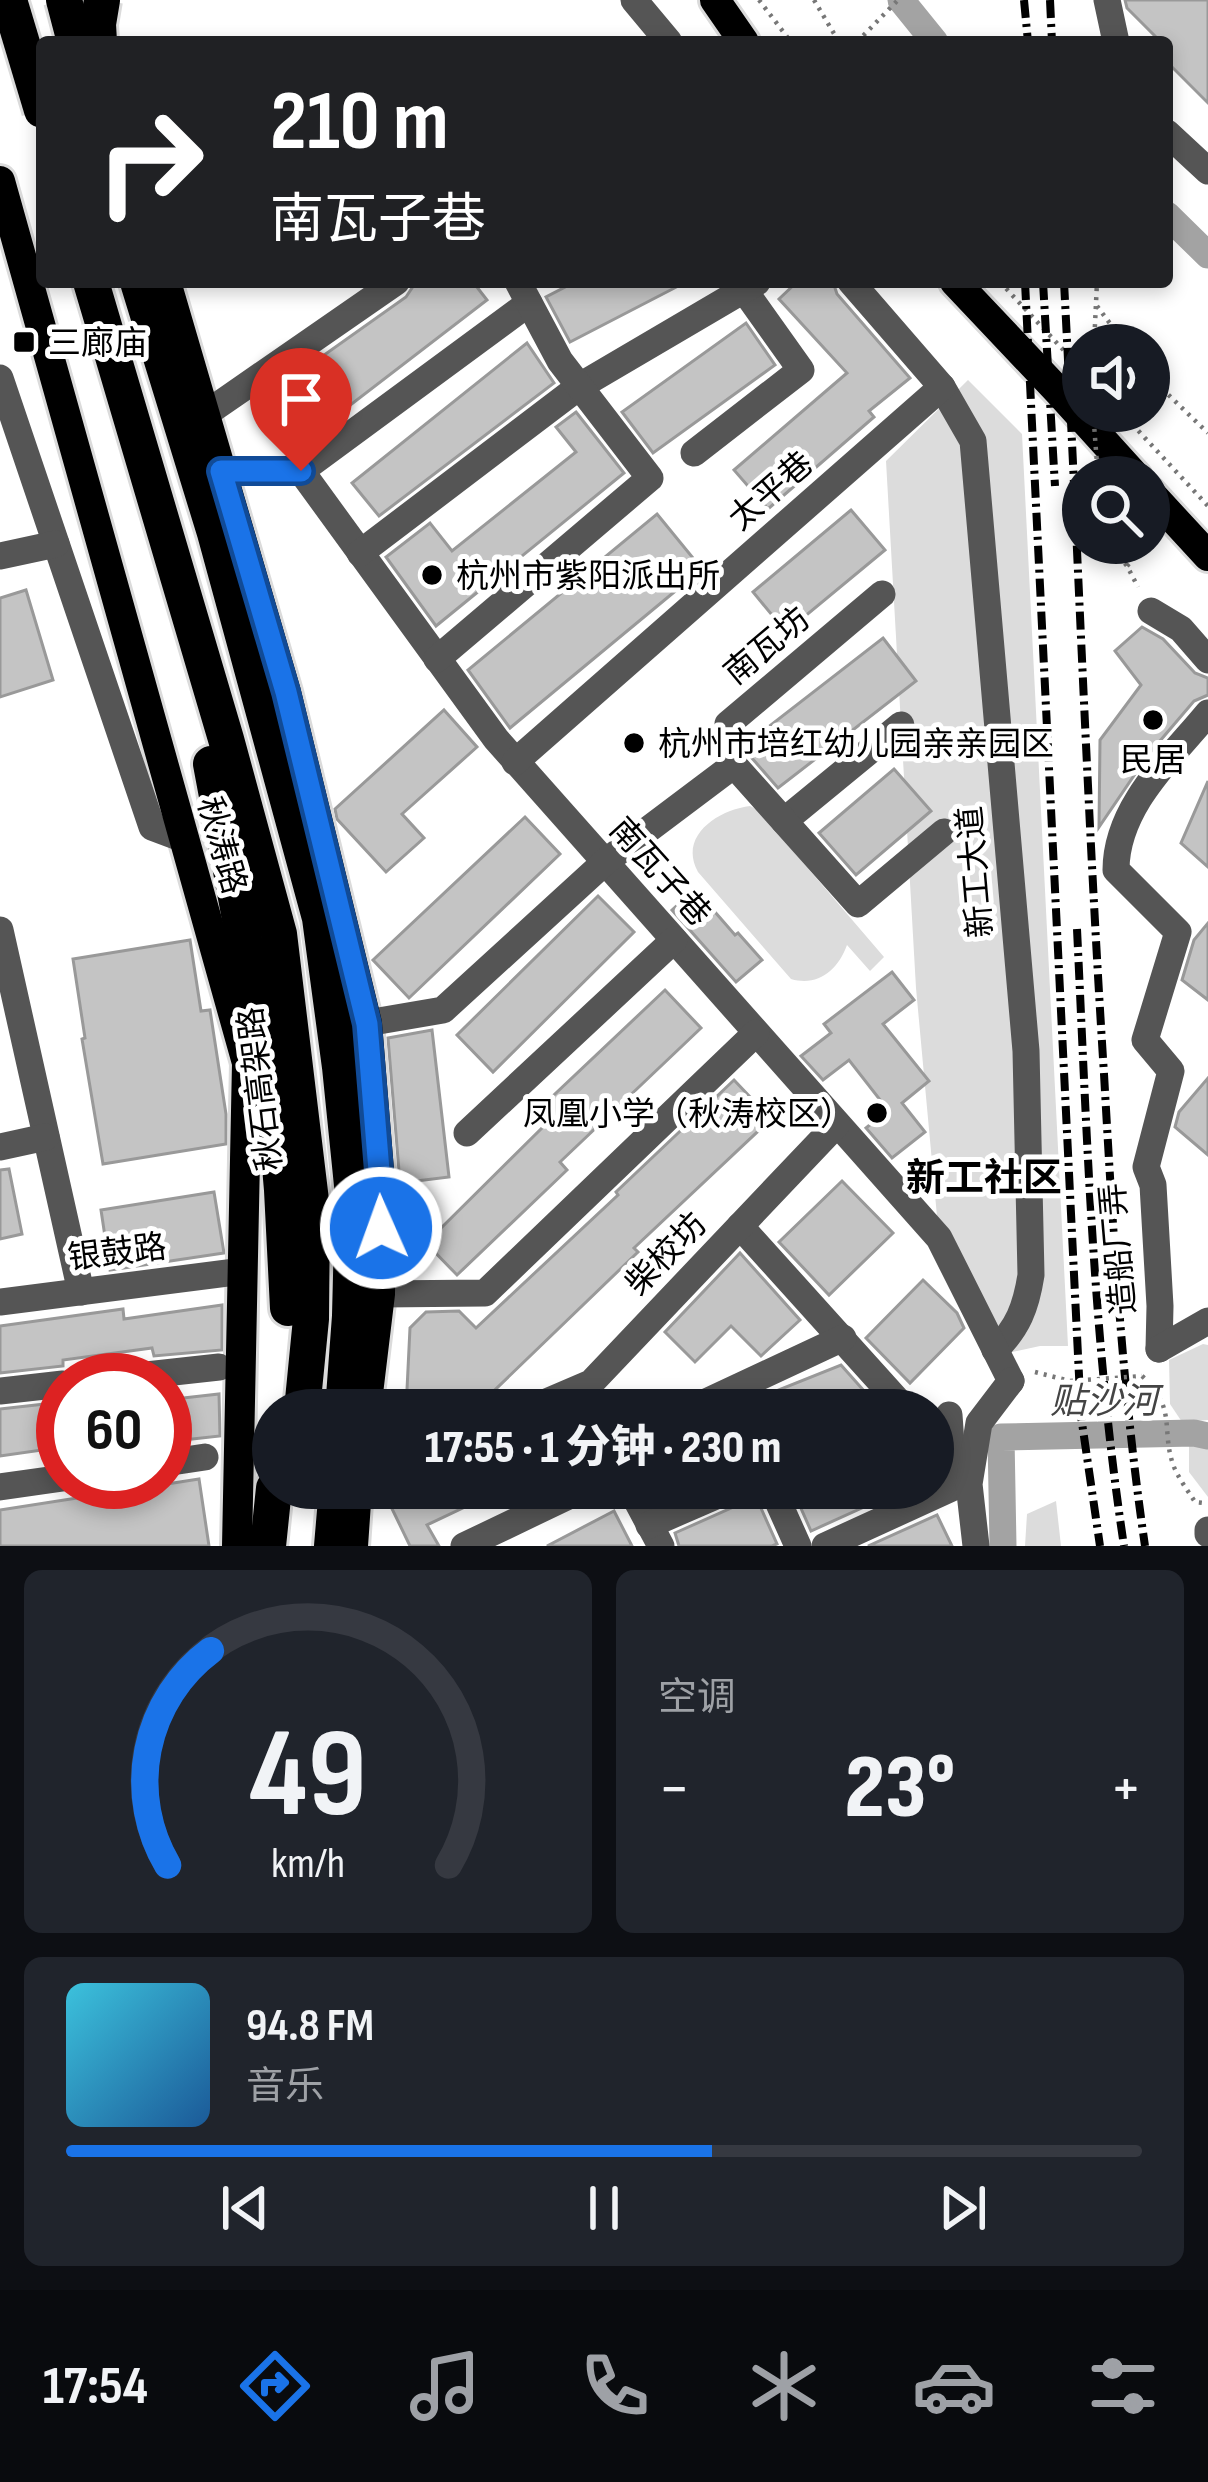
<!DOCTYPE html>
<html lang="zh">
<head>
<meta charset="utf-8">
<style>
	body { margin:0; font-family:"Sofia Sans Condensed","Noto Sans SC",sans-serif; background:#20242c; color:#f1f3f6; height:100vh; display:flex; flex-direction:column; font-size:45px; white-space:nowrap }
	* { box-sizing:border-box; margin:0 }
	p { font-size:39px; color:#9ea1a6 }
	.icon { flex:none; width:66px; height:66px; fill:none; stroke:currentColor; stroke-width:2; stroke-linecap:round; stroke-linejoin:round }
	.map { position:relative; height:1546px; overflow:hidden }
	.sheet { display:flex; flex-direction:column; gap:24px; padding:24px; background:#0d0f14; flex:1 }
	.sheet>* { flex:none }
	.banner { position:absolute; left:36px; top:36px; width:1137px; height:252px; border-radius:12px; box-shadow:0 6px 18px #0003; background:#202124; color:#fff; overflow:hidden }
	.tools { position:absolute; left:1062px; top:324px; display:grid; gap:24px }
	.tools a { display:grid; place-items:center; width:108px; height:108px; border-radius:50%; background:#171b24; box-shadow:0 6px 18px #0003; font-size:60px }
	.speed { position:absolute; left:36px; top:1353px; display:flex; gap:24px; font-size:60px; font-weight:700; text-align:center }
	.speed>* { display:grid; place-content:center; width:156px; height:156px; border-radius:50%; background:#171b24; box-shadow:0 6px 18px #0003; line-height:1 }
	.speed .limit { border:18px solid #d22; background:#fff; color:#111 }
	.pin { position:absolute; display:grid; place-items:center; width:102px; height:102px; color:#fff; margin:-123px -51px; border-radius:50% 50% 50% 0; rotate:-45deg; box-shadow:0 0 12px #0007 }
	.pin .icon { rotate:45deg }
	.me { position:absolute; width:132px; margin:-66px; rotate:358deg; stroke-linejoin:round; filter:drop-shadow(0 0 9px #0008) }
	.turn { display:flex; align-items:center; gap:42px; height:252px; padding:0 36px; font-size:54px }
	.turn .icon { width:156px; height:156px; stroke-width:2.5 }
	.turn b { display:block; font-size:84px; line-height:102px }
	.big { font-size:90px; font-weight:800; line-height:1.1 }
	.sheet .tile { flex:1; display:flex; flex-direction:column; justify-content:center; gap:18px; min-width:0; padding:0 42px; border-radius:18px; background:#20242c }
	.sheet .dial { align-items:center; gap:0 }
	.dial svg { height:312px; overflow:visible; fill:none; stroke:#363941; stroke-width:7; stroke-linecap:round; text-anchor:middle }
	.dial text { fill:#f1f3f6; stroke:none }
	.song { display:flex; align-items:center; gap:36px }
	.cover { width:144px; height:144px; border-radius:18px; background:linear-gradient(135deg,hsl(190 70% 55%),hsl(210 70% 35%)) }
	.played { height:12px; border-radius:6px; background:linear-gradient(90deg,#1a73e8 60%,#363941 60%) }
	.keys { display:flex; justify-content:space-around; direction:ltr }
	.heat { display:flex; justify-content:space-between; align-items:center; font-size:66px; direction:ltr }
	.sheet .tiles { flex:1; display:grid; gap:24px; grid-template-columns:1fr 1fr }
	.tile:last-child { grid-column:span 2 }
	.trip { position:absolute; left:252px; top:1389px; width:702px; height:120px; border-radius:60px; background:#171b24; box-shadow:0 6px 18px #0003; font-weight:800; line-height:120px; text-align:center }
	.tab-bar { display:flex; height:192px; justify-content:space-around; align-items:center; background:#090b0e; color:#9ea1a6 }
	.tab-bar .icon { width:84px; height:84px }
	.tab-bar .current { color:#1a73e8 }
	.tab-bar b { font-size:54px; color:#f1f3f6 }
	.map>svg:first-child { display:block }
	.green { fill:#dcdcdc }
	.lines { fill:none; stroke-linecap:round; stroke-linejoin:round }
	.canal { stroke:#a3a3a3; stroke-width:27 }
	.building { fill:#c4c4c4; stroke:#999; stroke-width:3 }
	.major-casing { stroke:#dbdbdb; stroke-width:36 }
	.highway-casing { stroke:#dbdbdb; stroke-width:42 }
	.path { stroke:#777; stroke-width:4.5; stroke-dasharray:3 6; stroke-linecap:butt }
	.minor { stroke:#555; stroke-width:27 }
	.major { stroke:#000; stroke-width:30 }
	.highway { stroke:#000; stroke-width:36 }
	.rail { stroke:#000; stroke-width:8; stroke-dasharray:18 6 3 6; stroke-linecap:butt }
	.highway-bridge-casing { stroke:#dbdbdb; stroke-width:42; stroke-linecap:butt }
	.path-bridge { stroke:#777; stroke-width:4.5; stroke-dasharray:3 6; stroke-linecap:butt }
	.highway-bridge { stroke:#000; stroke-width:36 }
	.route-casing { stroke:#114b97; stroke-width:30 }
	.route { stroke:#1a73e8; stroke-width:21 }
	.poi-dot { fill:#000; stroke:#fff; stroke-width:4.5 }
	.labels { text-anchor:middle; stroke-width:10; stroke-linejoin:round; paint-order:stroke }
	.poi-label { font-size:33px; fill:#000; stroke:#fff; text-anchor:start }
	.street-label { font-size:33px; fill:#000; stroke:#fff }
	.water-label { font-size:36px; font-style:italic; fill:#444; stroke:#fff }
	.quarter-label { font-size:39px; font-weight:bold; fill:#000; stroke:#fff }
</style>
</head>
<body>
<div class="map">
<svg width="1208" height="1546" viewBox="0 0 1208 1546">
	<rect width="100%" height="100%" fill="#fff"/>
	<!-- green -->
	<g class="green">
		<polygon points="968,380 1022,434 1068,1346 1040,1346 998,1355 939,1238 916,988 886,461"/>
		<path d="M 750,806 L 758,810 L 884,957 L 870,971 L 847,945 C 838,970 818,987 791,979 L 698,872 C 678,836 718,810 750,806 Z"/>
		<polygon points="1203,1344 1208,1345 1208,1420 1182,1422 1170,1404 1169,1360"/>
		<polygon points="1189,1441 1208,1445 1208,1497 1189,1472"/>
		<polygon points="1056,1501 1061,1546 1025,1546 1027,1514"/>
	</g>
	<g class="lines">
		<!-- canal -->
		<g class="canal">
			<polyline points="901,0 935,42"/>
			<polyline points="1167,215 1208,255"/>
			<polyline points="1003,1546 1001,1437 1194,1433 1208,1436"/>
		</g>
	</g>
	<!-- building -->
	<g class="building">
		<polygon points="1125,0 1208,0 1208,103 1167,62 1167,42 1161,42 1127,8"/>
		<polygon points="416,282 473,282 487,300 314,433 279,387 406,297"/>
		<polygon points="575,282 686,282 570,342 546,297"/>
		<polygon points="797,282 833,282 837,294 910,378 869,411 874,417 768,509 734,470 847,373 779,299"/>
		<polygon points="746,323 775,365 653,453 622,412"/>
		<polygon points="527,343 554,383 379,516 352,483"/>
		<polygon points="576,412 624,473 436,626 386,557 430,523 452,551 576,452 556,427"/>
		<polygon points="851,510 885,550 786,632 753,592"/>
		<polygon points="657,514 702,569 510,728 468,670"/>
		<polygon points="26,590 53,680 0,697 0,598"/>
		<polygon points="1142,627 1163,639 1195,673 1208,678 1208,695 1194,701 1148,755 1099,827 1100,740 1141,685 1115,651"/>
		<polygon points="883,638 916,681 778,788 751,757 749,742"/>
		<polygon points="444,710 477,747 402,814 424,838 386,872 337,819 335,809"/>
		<polygon points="894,769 931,811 856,875 819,833"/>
		<polygon points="1208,781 1208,867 1181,843"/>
		<polygon points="525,817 560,854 409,998 373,960"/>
		<polygon points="695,889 735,935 738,933 762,960 736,982 672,910"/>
		<polygon points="598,896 634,932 493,1072 457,1035"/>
		<polygon points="1208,923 1208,1000 1182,980 1194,940"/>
		<polygon points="190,940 201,1011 210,1010 226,1114 226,1144 103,1164 82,1039 85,1038 73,959"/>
		<polygon points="892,972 914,1000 883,1024 929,1081 902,1103 925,1132 892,1158 866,1128 888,1110 849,1060 823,1080 801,1056 831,1033 824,1024"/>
		<polygon points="665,990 701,1028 560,1162 567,1170 457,1275 426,1243 548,1122 537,1111"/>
		<polygon points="432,1030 449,1177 400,1183 388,1038"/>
		<polygon points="1208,1078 1208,1155 1175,1127 1179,1112"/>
		<polygon points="734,1080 771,1119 634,1248 638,1252 474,1410 406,1410 410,1328 426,1312 459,1311 476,1328 618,1195 616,1192"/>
		<polygon points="9,1169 22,1234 0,1239 0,1170"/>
		<polygon points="842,1181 893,1233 829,1295 779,1242"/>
		<polygon points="214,1192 224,1253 110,1270 101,1210"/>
		<polygon points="740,1253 800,1320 761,1356 731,1326 695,1362 665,1332"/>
		<polygon points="923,1280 957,1313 964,1328 910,1383 866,1338"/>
		<polygon points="222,1305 222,1350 154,1356 152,1348 63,1360 63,1366 0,1373 0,1326 123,1309 124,1319"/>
		<polygon points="841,1365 881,1410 732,1410 746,1403"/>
		<polygon points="219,1394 220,1436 165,1442 165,1400"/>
		<polygon points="63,1402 63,1447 0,1456 0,1409"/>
		<polygon points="199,1479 209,1546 0,1546 0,1510"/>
		<polygon points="382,1488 505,1488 427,1525 439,1546 410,1546"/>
		<polygon points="792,1488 906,1488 811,1531"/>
		<polygon points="756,1497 777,1544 772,1546 679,1546 675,1533"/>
		<polygon points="614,1511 632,1546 547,1546"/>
		<polygon points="937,1515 952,1546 868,1546"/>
	</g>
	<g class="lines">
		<!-- major casing -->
		<g class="major-casing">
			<g id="major">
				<polyline points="715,0 744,42"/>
				<polyline points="0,181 247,1063 237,1546"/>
				<polyline points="166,282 286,692 367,1023 381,1195 380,1294 366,1410"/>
				<polyline points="955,282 1059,392 1136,477"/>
				<polyline points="1149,492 1208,556"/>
				<polyline points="353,1546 357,1488"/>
			</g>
		</g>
		<!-- highway casing -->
		<g class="highway-casing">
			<g id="highway">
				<polyline points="91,282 226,739 279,934 312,1209 311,1319 302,1410"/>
				<polyline points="138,282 215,533 320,918 340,1067 353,1195 350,1316 343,1410"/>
				<polyline points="211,764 243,935 271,1061 282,1190 288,1308"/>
				<polyline points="268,1546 274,1488"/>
				<polyline points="332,1546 337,1488"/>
			</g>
		</g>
		<!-- path -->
		<g class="path">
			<polyline points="759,0 791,42"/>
			<polyline points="814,0 839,42"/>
			<polyline points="857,42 898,0"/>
			<polyline points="1000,282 1083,371"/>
			<polyline points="1097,306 1126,345"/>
			<polyline points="1094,345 1097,282"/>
			<polyline points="1149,376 1208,433"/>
			<polyline points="1120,411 1208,506"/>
			<polyline points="1107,543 1127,566 1138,587"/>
			<polyline points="1127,566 1139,553 1129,543"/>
			<polyline points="1035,1372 1070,1381"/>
			<path d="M 1142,1376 C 1178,1409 1160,1430 1174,1467 C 1179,1479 1188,1491 1195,1502 L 1204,1503"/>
		</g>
		<!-- minor -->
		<g class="minor">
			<polyline points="634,0 669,42"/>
			<polyline points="1107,0 1116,42"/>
			<polyline points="1167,133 1208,171"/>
			<polyline points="0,378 152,827 184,839"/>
			<path d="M 942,387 L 973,441 L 1026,1051 L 1031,1275 C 1026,1307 1018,1328 995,1350"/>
			<polyline points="204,415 396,282"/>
			<polyline points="694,453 801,370 744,290"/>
			<polyline points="221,471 301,471 496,739 939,1238 1011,1381"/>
			<polyline points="301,471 529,303"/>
			<polyline points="360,553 580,386 757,282"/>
			<polyline points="0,556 56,544"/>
			<polyline points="1151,611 1181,629 1208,660"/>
			<polyline points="437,659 650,478 560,361 518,282"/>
			<polyline points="515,762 942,387 851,282"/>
			<polyline points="734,765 728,724 882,594"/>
			<polyline points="784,821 901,725"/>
			<polyline points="0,930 81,1292"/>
			<polyline points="367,1023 443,1010 605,862 734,765 858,904 944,832"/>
			<polyline points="467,1133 674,940"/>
			<polyline points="0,1147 46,1137"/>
			<polyline points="740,1226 906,1410"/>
			<polyline points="380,1294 485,1293 756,1033"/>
			<polyline points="0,1302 243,1271"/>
			<path d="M 1159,1349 L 1160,1306 L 1153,1185 L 1146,1167 L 1171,1071 L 1145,1040 L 1178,932 L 1116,870 C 1116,807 1170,759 1208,713"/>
			<polyline points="1159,1349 1208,1321"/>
			<polyline points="101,1380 219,1367"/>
			<polyline points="0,1391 63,1384"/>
			<polyline points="528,1410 591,1383 837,1124"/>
			<polyline points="689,1410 843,1338"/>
			<polyline points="165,1463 205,1457"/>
			<polyline points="0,1487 63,1478"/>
			<polyline points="630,1488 661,1546"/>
			<polyline points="772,1488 798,1546"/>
			<polyline points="649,1525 734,1488"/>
			<polyline points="1208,1530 1208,1534"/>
			<polyline points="464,1546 585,1488"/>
			<polyline points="825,1546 954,1487 949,1415"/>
			<polyline points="976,1546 969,1484 979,1423 1011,1381"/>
		</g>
		<!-- major -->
		<use href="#major" class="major"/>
		<!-- highway -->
		<use href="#highway" class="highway"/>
		<!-- rail -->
		<g class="rail">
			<polyline points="1024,0 1028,42"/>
			<polyline points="1050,0 1052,42"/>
			<polyline points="1025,282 1081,1416 1100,1546"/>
			<polyline points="1043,282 1055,486"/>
			<path d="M 1064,282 C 1078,546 1087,810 1104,1074 C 1113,1232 1122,1389 1145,1546"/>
			<path d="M 1077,929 C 1087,1135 1093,1342 1124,1546"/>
		</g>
		<!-- highway-bridge casing -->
		<g class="highway-bridge-casing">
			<g id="highway-bridge">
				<polyline points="9,0 42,110"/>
				<polyline points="64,0 75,42"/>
				<polyline points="99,42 98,24 102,0"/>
			</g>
		</g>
		<!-- path-bridge -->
		<g class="path-bridge">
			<polyline points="1093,411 1098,477"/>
			<polyline points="1070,1381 1142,1376"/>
		</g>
		<!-- highway-bridge -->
		<use href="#highway-bridge" class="highway-bridge"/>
	</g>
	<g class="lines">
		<!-- route casing -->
		<g class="route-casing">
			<polyline id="route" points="301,471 221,471 286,692 367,1024 381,1195 381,1228"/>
		</g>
		<!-- route -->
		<use href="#route" class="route"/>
	</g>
	<!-- markers -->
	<g class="poi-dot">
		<rect x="12" y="330" width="24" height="24" rx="6"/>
		<circle cx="432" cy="575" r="12"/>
		<circle cx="1153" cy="720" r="12"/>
		<circle cx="634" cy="743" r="12"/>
		<circle cx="877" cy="1113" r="12"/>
	</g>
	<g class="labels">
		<!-- poi labels -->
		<g class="poi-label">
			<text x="48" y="354">三廊庙</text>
			<text x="456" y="587">杭州市紫阳派出所</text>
			<text x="658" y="755">杭州市培红幼儿园亲亲园区</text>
			<text x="1153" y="771" text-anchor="middle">民居</text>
			<text x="853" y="1125" text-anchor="end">凤凰小学（秋涛校区）</text>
		</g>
		<!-- street labels -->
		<g class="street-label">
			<text transform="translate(770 490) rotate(-41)" y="12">太平巷</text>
			<text transform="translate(766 645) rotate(-40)" y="12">南瓦坊</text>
			<text transform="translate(223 845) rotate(74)" y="12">秋涛路</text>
			<text transform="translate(661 871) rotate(48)" y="12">南瓦子巷</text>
			<text transform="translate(974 872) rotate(-95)" y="12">新工大道</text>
			<text transform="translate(259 1089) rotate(-97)" y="12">秋石高架路</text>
			<text transform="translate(1117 1249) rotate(-95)" y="12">造船厂弄</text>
			<text transform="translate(117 1251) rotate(-7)" y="12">银鼓路</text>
			<text transform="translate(665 1253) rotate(-46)" y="12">柴校坊</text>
		</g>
		<!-- water labels -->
		<g class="water-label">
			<text x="1104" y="1413">贴沙河</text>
		</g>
		<!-- quarter labels -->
		<g class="quarter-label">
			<text x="984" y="1191">新工社区</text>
		</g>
	</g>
</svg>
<div class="tools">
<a><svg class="icon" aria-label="sound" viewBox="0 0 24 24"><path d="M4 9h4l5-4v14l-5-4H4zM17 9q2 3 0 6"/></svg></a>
<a><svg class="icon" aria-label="search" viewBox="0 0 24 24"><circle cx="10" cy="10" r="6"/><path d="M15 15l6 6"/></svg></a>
</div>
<div class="speed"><div class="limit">60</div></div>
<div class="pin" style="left:301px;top:471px;background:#d93025"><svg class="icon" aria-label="arrive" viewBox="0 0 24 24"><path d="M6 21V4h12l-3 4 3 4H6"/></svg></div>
<svg class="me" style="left:381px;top:1228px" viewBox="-20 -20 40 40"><circle r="17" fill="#1a73e8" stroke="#fff" stroke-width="3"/><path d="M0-11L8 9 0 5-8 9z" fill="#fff"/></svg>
<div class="trip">17:55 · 1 分钟 · 230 m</div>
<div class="banner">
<div class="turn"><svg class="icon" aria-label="right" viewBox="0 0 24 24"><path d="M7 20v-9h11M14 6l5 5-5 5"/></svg><div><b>210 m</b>南瓦子巷</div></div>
</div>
</div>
<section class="sheet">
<div class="tiles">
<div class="tile dial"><svg viewBox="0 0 100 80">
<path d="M14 69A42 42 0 1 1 86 69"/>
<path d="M14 69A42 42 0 0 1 25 14" stroke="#1a73e8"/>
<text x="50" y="56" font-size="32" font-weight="700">49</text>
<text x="50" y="72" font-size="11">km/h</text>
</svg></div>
<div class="tile"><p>空调</p>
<div class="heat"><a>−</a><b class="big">23°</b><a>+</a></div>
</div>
<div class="tile">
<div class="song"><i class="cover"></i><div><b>94.8 FM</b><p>音乐</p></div></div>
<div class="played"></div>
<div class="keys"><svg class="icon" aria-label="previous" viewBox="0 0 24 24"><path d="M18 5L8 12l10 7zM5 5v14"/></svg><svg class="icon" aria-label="pause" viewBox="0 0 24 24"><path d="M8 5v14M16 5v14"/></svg><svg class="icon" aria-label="next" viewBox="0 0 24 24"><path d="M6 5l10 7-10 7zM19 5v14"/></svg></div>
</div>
</div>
</section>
<nav class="tab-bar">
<b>17:54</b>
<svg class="icon current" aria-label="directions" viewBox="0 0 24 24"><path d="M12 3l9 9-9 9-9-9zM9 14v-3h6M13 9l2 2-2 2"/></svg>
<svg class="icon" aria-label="music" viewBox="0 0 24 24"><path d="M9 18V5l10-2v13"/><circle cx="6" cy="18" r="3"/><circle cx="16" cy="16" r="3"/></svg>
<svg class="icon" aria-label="phone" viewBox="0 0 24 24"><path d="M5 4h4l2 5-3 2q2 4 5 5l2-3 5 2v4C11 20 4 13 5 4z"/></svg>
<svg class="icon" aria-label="climate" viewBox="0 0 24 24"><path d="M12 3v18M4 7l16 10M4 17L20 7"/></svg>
<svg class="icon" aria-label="car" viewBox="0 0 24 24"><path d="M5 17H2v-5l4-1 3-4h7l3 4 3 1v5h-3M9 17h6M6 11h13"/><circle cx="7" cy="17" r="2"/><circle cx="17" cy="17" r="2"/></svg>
<svg class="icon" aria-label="filters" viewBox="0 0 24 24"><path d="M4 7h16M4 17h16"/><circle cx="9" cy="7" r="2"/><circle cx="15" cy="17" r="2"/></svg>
</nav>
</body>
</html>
